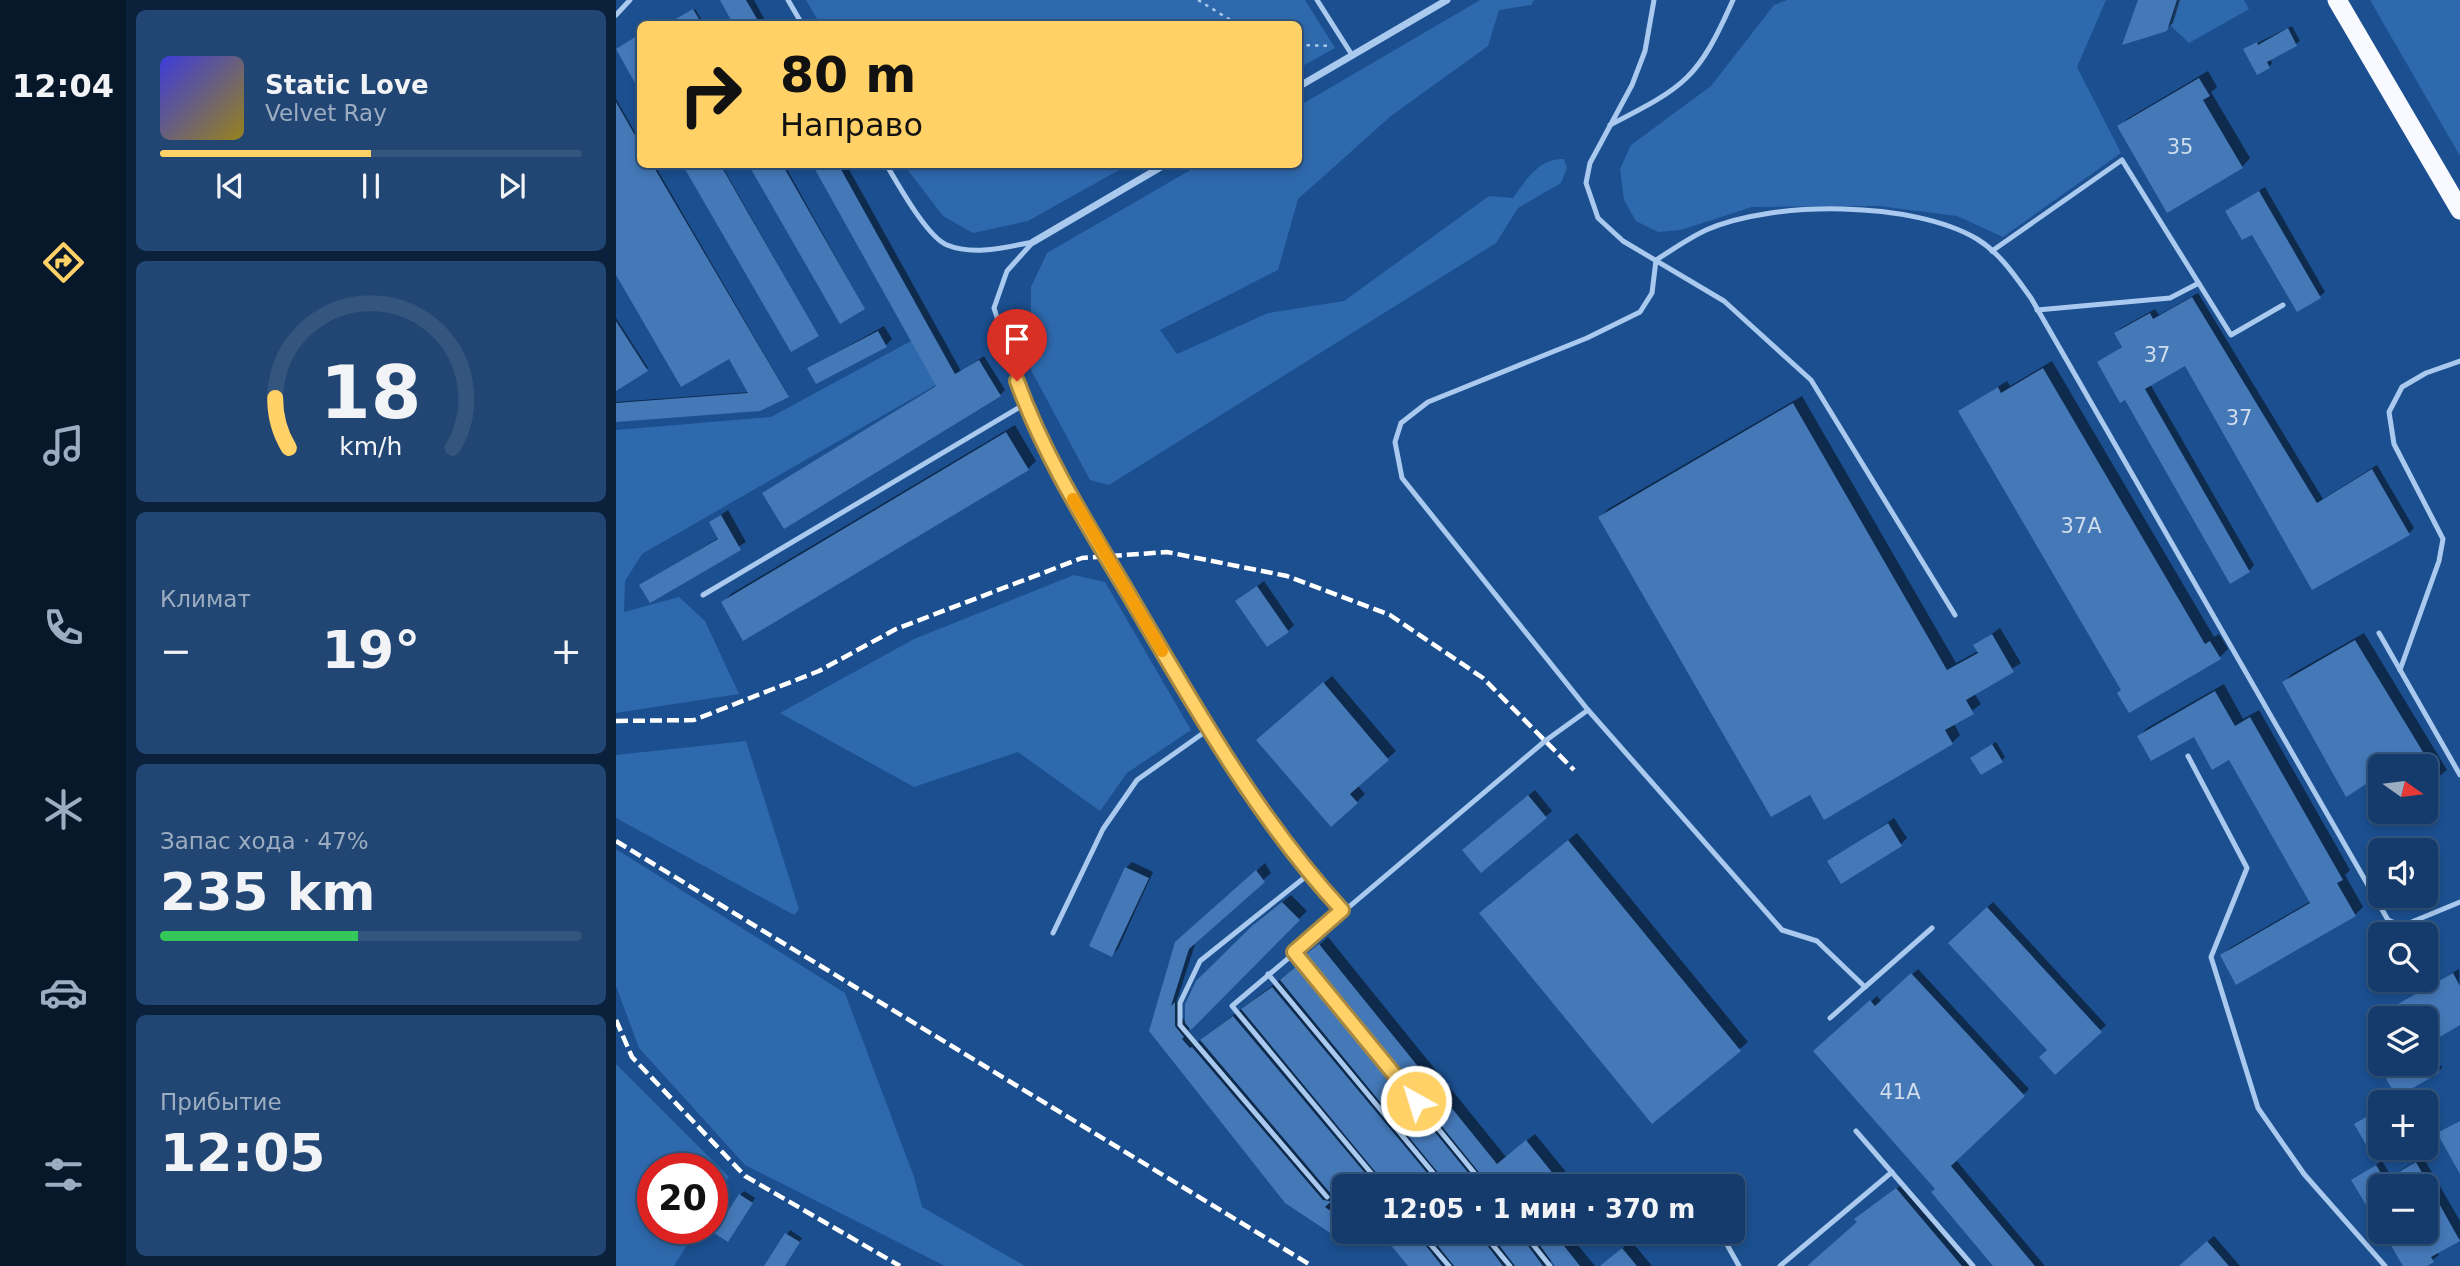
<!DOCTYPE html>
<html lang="ru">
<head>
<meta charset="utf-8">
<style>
	body { margin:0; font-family:"DejaVu Sans",sans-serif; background:#214673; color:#f1f3f6; height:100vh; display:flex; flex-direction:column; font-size:26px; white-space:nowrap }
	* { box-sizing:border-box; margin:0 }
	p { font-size:23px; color:#9dadc1 }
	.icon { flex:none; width:38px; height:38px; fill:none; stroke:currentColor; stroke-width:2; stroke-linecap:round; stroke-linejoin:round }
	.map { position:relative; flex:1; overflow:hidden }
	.side { display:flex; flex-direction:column; gap:10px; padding:10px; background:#0b203b; width:490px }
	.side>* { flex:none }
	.top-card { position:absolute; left:21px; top:21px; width:665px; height:147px; border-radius:10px; box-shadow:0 4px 10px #0003,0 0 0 2px #33557e; background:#ffd166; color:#111; overflow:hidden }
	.needle { width:46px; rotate:104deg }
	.controls { position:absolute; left:1752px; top:754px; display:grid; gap:14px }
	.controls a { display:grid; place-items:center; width:70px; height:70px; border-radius:10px; background:#143b6b; box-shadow:0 4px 10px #0003,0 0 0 2px #33557e; font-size:35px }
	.speed { position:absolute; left:21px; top:1153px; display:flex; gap:14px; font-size:35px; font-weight:700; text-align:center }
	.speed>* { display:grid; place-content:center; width:91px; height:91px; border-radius:50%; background:#143b6b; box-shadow:0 4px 10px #0003,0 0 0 2px #33557e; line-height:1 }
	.speed .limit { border:10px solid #d22; background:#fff; color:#111 }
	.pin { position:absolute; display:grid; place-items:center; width:60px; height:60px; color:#fff; margin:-72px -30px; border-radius:50% 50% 50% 0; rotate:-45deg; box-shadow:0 0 7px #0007 }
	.pin .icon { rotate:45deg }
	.me { position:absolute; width:77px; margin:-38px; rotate:321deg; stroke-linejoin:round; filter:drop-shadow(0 0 5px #0008) }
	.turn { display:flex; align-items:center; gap:24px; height:147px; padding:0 28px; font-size:32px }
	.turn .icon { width:91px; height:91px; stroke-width:2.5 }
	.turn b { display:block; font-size:49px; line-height:60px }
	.big { font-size:52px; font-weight:700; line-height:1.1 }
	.side .card { flex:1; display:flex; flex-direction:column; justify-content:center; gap:10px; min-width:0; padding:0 24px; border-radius:10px; background:#214673 }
	.side .dial { align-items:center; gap:0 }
	.dial svg { height:182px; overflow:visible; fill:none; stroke:#33557e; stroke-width:7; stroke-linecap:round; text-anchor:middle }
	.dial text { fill:#f1f3f6; stroke:none }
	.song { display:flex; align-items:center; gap:21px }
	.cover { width:84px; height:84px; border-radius:10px; background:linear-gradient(135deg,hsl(240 70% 55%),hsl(50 70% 35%)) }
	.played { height:7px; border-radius:4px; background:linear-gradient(90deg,#ffd166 50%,#33557e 50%) }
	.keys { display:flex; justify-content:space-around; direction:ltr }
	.heat { display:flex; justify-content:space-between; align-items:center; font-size:38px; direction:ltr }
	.charge { height:10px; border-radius:5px; background:linear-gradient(90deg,#34c759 47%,#33557e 0) }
	.trip { position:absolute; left:716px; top:1174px; width:413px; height:70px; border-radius:10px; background:#143b6b; box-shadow:0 4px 10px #0003,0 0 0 2px #33557e; font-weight:700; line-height:70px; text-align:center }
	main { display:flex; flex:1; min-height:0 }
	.tabs { display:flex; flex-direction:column; width:126px; justify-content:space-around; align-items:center; background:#08182b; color:#9dadc1 }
	.tabs .icon { width:49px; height:49px }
	.tabs .selected { color:#ffd166 }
	.tabs b { font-size:32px; color:#f1f3f6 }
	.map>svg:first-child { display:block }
	.green { fill:#2e69ad }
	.shadow { fill:#0007 }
	.building { fill:#4478b7 }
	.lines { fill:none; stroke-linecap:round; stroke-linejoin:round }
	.path { stroke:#a9c9ee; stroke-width:2.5; stroke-dasharray:3.5 5; stroke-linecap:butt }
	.service { stroke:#a9c9ee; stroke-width:5 }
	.minor { stroke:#a9c9ee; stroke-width:7 }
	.trunk { stroke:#f8faff; stroke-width:19 }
	.rail { stroke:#fff; stroke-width:4.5; stroke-dasharray:12 5; stroke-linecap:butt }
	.route-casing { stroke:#a68842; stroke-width:18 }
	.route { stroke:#ffd166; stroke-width:12 }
	.slow { stroke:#f59e0b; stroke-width:12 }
	.labels { text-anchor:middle; stroke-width:7; stroke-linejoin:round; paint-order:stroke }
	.number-label { font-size:21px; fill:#d0dded }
</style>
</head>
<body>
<main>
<nav class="tabs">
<b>12:04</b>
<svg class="icon selected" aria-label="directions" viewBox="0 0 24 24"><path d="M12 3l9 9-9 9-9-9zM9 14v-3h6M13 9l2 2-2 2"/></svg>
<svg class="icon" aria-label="music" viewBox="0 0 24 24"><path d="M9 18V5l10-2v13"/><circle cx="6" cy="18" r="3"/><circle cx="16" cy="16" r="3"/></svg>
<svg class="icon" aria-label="phone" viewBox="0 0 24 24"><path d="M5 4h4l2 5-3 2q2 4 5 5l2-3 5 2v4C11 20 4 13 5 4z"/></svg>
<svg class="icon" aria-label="climate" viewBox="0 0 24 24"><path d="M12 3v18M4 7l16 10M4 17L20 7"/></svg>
<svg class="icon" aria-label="car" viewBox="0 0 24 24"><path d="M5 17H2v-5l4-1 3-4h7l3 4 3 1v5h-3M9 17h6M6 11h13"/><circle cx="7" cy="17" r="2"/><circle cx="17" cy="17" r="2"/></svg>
<svg class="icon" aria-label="filters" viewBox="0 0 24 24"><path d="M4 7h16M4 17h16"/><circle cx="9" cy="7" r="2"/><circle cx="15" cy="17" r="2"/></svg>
</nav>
<section class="side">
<div class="card">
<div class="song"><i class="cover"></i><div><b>Static Love</b><p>Velvet Ray</p></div></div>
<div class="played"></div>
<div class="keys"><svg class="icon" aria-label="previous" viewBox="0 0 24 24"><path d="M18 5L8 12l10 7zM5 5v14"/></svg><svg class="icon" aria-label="pause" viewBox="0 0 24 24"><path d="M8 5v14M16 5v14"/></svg><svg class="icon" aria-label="next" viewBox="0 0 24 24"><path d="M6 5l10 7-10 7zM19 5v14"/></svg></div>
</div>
<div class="card dial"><svg viewBox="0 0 100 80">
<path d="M14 69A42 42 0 1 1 86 69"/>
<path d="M14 69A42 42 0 0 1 8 47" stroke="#ffd166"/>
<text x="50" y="56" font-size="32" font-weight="700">18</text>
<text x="50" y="72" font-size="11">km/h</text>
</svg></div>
<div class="card"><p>Климат</p>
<div class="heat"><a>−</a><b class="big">19°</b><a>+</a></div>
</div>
<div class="card"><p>Запас хода · 47%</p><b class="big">235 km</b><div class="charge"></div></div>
<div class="card"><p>Прибытие</p><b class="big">12:05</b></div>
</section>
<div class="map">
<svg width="1844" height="1266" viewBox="0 0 1844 1266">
	<rect width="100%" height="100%" fill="#1b4f8f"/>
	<!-- green -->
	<g class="green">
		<polygon points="190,0 689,0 719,48 683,68 682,24 204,24"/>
		<path d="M 864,0 L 918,0 L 915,5 L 883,10 L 872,46 L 775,116 L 682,199 L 662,270 L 544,330 L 561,354 L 652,313 L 728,301 L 873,196 L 897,198 C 910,180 923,158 948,159 L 951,168 L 945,183 L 902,208 L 880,243 L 493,485 L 474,480 L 415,370 L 415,287 L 431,253 L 583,165 L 682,164 L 683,106 Z"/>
		<polygon points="1171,0 1490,0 1461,67 1505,153 1387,237 1341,216 1262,206 1136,207 1065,230 1042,232 1020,221 1008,200 1005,176 1004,169 1015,145 1095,86 1158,5"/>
		<polygon points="1562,0 1628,0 1633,9 1573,43 1554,25"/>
		<polygon points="1754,0 1844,0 1844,156"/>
		<polygon points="288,165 512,165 412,221 357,233 327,216"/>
		<polygon points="295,341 320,385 26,554 9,581 8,612 63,597 89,621 123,694 0,713 0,430 155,417"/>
		<polygon points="458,575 489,582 575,730 511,773 484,811 402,752 298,787 164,713 298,639"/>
		<polygon points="130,741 183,909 178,915 0,818 0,755"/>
		<polygon points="0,849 229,993 298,1177 306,1207 409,1266 329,1266 129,1165 23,1048 0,986"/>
		<polygon points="0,1064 113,1177 96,1203 96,1169 37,1169 37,1228 81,1229 58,1266 0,1266"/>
	</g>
	<!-- shadow -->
	<g class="shadow">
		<polygon points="106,0 138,0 151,24 119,24"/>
		<polygon points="1524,0 1564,0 1557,23 1550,29"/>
		<polygon points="79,9 88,24 54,24 55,23"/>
		<polygon points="1676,26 1684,41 1654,59 1656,63 1653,67 1629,49"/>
		<polygon points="24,35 24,88 2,49"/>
		<polygon points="1592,71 1601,87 1595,92 1634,158 1626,167 1552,210 1503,127 1511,119"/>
		<polygon points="0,99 24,141 24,164 38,164 172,395 0,420 0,402 134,392 113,357 0,272"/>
		<polygon points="68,164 105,164 202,335"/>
		<polygon points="134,164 168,164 248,308 225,322"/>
		<polygon points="198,164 230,164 345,371 368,356 389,390 384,395 148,493 321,385"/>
		<polygon points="1649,187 1709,292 1703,297 1611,212"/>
		<polygon points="1582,293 1707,499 1761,465 1798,528 1793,533 1697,587 1569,364 1534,384 1638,565 1633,571 1483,362 1507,346 1500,333 1505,328 1539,309 1543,315"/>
		<polygon points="0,318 32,368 5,387 0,379"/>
		<polygon points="268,326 276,339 270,345 193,368"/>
		<polygon points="1436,361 1598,637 1603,634 1612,649 1604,657 1507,689 1344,411 1391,381 1394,386"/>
		<polygon points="1186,396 1340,663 1362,651 1359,646 1384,628 1405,663 1358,693 1365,704 1338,724 1344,735 1336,743 1194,793 984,517 992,509"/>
		<polygon points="399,425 420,461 412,469 107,603 115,594"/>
		<polygon points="112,510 130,542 34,600 25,585 104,537 95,522"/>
		<polygon points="648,581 678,625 672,631 622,601"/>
		<polygon points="1748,633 1831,770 1810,787 1810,766 1764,766 1764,784 1668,682 1676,674"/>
		<polygon points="716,676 780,751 741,785 749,794 741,802 651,732"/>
		<polygon points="1608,684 1627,719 1643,710 1734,870 1729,875 1747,907 1739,915 1606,956 1614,948 1695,901 1613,758 1578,734 1523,736 1531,728"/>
		<polygon points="1380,742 1389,757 1386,760 1360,755"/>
		<polygon points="919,790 936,811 865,871 854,844"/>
		<polygon points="1278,818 1291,838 1285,844 1213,862"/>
		<polygon points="961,833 1132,1042 1036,1122 873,905"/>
		<polygon points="516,862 537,872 502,949 496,955 510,868"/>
		<polygon points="649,863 655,873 580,941 560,1003 566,997 566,1017 571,1024 646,918 675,895 691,911 572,1030 582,1042 674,972 712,937 890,1157 919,1134 959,1183 956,1186 728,1186 728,1232 738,1232 729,1241 670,1201 535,1031 569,935"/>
		<polygon points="1377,902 1490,1025 1439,1072 1433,1050 1334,943"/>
		<polygon points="1302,969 1413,1089 1339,1159 1429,1266 1379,1266 1321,1189 1205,1046 1261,996 1266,1002"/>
		<polygon points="1843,969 1844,1023 1810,1043 1810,1018 1792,1018 1784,1005"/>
		<polygon points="1817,1053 1826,1068 1822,1071 1797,1064 1810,1064 1810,1057"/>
		<polygon points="1807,1157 1844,1221 1844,1238 1821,1252 1823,1255 1808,1266 1789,1266 1769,1232 1810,1232 1810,1186 1764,1186 1764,1224 1737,1180 1766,1161 1775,1176"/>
		<polygon points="1287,1184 1356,1266 1193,1266 1243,1222 1246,1213"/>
		<polygon points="128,1191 139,1198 115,1236 124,1195"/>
		<polygon points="174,1230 186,1238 168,1266 150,1266"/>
		<polygon points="766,1232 951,1232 979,1266 943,1266 937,1259 930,1266 794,1266"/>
		<polygon points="1598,1236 1624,1266 1564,1266"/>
		<polygon points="1015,1241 1036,1266 985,1266"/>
	</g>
	<!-- building -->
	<g class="building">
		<polygon points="104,0 130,0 144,24 117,24"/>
		<polygon points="1522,0 1561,0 1551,31 1506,45"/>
		<polygon points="77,9 86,24 51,24"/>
		<polygon points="1672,28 1681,46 1651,62 1654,68 1641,75 1627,49 1641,42 1642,45"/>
		<polygon points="24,34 24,92 0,49"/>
		<polygon points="1583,78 1594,96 1587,100 1627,168 1551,213 1501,126"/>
		<polygon points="0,102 24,144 24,164 36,164 173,397 144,411 0,422 0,403 132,393 113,359 65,387 0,275"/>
		<polygon points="66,164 104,164 203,336 175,352"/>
		<polygon points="132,164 166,164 249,309 224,324"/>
		<polygon points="196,164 222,164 339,374 363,360 385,396 168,529 146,493 320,386"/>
		<polygon points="1643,191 1705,298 1681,312 1636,235 1626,240 1609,211"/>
		<polygon points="1576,297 1701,503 1756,469 1794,535 1696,590 1569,366 1529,389 1634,572 1614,584 1509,400 1504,403 1481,362 1506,347 1498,333 1534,313 1537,319"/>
		<polygon points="0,321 32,371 0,391"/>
		<polygon points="262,331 271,347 200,384 191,368"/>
		<polygon points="1427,368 1589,644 1594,641 1605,659 1513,713 1501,693 1505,690 1342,411 1382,387 1385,393"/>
		<polygon points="1177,403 1331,670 1362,653 1357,645 1376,634 1398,672 1350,700 1358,714 1329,730 1337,744 1208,820 1194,795 1155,817 982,517"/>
		<polygon points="390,432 413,470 127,641 105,602"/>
		<polygon points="105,515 125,550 34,603 23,585 102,539 93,522"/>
		<polygon points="641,586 673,632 651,647 619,601"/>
		<polygon points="1739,640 1824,780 1810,789 1810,766 1764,766 1764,775 1730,797 1666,682"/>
		<polygon points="707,682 773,760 734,794 742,803 715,827 640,740"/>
		<polygon points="1599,691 1619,726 1634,717 1727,880 1721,883 1740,916 1620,985 1604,955 1694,903 1613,760 1596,770 1578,737 1535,761 1521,736"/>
		<polygon points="1376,744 1387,762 1365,775 1354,758"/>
		<polygon points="912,795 931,818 865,873 846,850"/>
		<polygon points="1272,823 1286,846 1225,884 1211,861"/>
		<polygon points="952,840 1125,1051 1036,1124 863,913"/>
		<polygon points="509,867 533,878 496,957 473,946"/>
		<polygon points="640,870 649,882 573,949 555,1006 559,1002 559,1026 568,1037 566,1039 574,1048 576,1047 707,1200 714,1201 715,1194 584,1040 617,1016 760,1186 728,1186 728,1190 709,1207 728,1220 728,1242 669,1203 533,1031 559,942"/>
		<polygon points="666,902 684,920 575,1030 569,1023 569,1004 580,981 636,926"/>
		<polygon points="1371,907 1486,1032 1439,1075 1423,1057 1431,1050 1332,943"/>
		<polygon points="703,944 881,1164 910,1140 947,1186 874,1186 690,958 689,955"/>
		<polygon points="682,965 863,1186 833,1186 664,980"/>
		<polygon points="1295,973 1409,1096 1335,1166 1419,1266 1377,1266 1315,1192 1319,1189 1197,1051 1254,1000 1259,1006"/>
		<polygon points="1837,973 1844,986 1844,1025 1810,1045 1810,1018 1790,1018 1782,1004"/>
		<polygon points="656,987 822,1186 771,1186 625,1009"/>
		<polygon points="1797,1064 1818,1064 1823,1073 1781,1097 1770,1079"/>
		<polygon points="1764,1109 1764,1141 1752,1148 1738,1124"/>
		<polygon points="1844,1121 1844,1174 1821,1133"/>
		<polygon points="1800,1162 1844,1241 1815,1257 1818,1262 1811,1266 1787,1266 1767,1232 1810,1232 1810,1186 1764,1186 1764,1228 1735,1180 1760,1165 1769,1180"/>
		<polygon points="1280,1188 1346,1266 1191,1266 1241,1222 1238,1219"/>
		<polygon points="123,1194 137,1203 112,1242 98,1233"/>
		<polygon points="764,1232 799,1232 826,1266 792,1266"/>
		<polygon points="811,1232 861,1232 887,1266 838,1266"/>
		<polygon points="873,1232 902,1232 927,1266 899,1266"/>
		<polygon points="914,1232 937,1232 964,1266 939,1266"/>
		<polygon points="169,1233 184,1242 169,1266 148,1266"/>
		<polygon points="1591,1241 1613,1266 1563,1266"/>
		<polygon points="1006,1248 1021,1266 984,1266"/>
	</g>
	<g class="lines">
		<!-- path -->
		<g class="path">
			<polyline points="582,0 621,24"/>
			<polyline points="682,45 716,46"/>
		</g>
		<!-- service -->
		<g class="service">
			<polyline points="172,0 186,24"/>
			<polyline points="701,0 736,55"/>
			<polyline points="1038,0 1029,51 1016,85 974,163 970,183 982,218 1007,241 1108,301 1195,380 1339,615"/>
			<polyline points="0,15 14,0"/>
			<path d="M 994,125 C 1070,86 1082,79 1117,0"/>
			<path d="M 270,164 C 282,184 311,237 331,245 C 358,256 390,247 417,242"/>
			<polyline points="417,242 391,271 378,308 409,404 438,466 593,729 693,874 726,910"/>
			<polyline points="1376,251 1506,160 1615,335 1667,305"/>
			<polyline points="1421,310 1554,298 1581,284"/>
			<polyline points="87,595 409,404"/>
			<polyline points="1763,633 1844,775"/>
			<polyline points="1784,670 1823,561 1827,539 1778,444 1773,412 1786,387 1810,373 1844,361"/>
			<polyline points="1572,756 1631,868 1595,957 1642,1108 1688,1174 1769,1266"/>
			<polyline points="693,874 584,961 564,1003 564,1025 711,1197"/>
			<path d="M 1316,928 L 1249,987 L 1201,941 L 1166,930 L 972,710 L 786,478 L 779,442 L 785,423 L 812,402 L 971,338 L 1024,312 L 1036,293 L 1040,260 C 1056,250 1073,238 1090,230 C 1157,200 1298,201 1361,239 C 1384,253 1399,276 1415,298 L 1772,920 L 1786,926 L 1844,902"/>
			<polyline points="437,933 487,829 521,780 593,729"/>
			<polyline points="678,952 869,1186"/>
			<polyline points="652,974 828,1186"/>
			<polyline points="1214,1018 1249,987"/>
			<polyline points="1240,1131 1357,1266"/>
			<polyline points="766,1186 616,1006 929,741 972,710"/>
			<polyline points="804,1232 833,1266"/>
			<polyline points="866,1232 894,1266"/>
			<polyline points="907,1232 934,1266"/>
			<polyline points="1104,1232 1123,1266"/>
			<polyline points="1164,1266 1276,1172"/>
		</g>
		<!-- minor -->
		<g class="minor">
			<polyline points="682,87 831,0"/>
			<polyline points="417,242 550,164"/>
		</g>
		<!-- trunk -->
		<polyline class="trunk" points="1721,0 1844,210"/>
		<!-- rail -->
		<g class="rail">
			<polyline points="0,721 78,720 203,671 280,629 466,558 551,552 671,576 774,615 867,678 958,770"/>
			<polyline points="0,841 696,1266"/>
			<polyline points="0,1020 16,1057 129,1176 284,1266"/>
		</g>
	</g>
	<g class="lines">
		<!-- route casing -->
		<g class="route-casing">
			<path id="route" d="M 401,381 C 428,456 471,524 512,593 C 576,702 640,817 726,910 L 678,952 L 800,1101"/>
		</g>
		<!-- route -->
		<use href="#route" class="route"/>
		<!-- slow -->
		<polyline class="slow" points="457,499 546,651"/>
	</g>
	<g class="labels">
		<!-- number labels -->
		<g class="number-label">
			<text x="1564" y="154">35</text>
			<text x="1541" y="362">37</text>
			<text x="1623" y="425">37</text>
			<text x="1465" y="533">37А</text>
			<text x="1284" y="1099">41А</text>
		</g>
	</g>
</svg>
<div class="controls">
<a><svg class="needle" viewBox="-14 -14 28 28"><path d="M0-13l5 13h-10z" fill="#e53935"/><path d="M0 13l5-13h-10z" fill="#9dadc1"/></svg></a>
<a><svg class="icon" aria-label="sound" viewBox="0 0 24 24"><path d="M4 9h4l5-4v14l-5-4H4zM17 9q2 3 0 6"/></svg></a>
<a><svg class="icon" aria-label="search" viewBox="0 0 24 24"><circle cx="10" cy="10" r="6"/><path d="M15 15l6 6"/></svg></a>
<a><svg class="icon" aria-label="layers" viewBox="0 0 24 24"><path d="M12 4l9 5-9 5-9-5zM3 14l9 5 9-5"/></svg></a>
<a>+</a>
<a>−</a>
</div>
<div class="speed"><div class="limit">20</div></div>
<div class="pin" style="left:401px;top:381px;background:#d93025"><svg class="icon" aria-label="arrive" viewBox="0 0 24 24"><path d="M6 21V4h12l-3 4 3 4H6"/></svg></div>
<svg class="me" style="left:800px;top:1101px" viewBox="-20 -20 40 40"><circle r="17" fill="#ffd166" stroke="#fff" stroke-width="3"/><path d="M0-11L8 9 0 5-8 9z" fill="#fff"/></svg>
<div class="trip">12:05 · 1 мин · 370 m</div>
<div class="top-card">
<div class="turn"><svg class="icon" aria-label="right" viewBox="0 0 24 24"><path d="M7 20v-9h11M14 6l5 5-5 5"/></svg><div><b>80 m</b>Направо</div></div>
</div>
</div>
</main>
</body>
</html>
